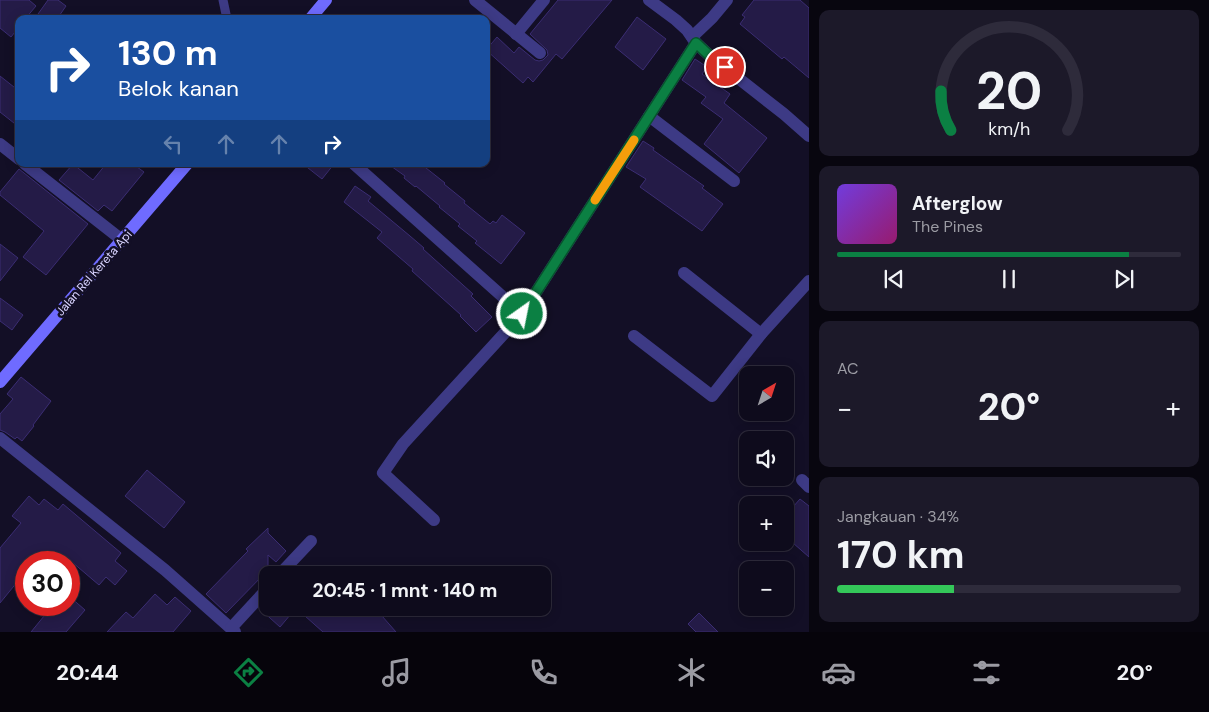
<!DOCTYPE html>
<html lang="id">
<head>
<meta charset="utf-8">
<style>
	body { margin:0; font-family:"DM Sans",sans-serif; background:#1c1929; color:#f1f3f6; height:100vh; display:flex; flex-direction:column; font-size:19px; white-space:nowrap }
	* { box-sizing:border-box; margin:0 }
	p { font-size:16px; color:#9b9ba3 }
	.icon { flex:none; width:28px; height:28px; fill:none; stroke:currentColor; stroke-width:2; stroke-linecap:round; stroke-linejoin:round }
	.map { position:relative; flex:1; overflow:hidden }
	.panel { display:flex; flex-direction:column; gap:10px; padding:10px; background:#08060f; width:400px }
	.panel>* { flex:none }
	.banner { position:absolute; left:15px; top:15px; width:475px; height:152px; border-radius:10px; box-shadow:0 2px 12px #0003,0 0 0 1px #2e2b3b; background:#1a4fa0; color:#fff; overflow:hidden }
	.needle { width:32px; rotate:39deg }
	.tools { position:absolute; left:739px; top:366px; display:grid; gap:10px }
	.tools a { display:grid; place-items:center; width:55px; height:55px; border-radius:10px; background:#0e0b1c; box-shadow:0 2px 12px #0003,0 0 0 1px #2e2b3b; font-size:25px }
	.speed { position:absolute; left:15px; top:551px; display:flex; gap:10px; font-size:25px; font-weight:700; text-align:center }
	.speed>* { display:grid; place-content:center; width:65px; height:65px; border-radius:50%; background:#0e0b1c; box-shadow:0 2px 12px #0003,0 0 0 1px #2e2b3b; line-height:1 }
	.speed .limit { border:8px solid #d22; background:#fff; color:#111 }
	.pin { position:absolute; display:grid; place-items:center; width:42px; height:42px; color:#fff; margin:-21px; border:2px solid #fff; border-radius:50%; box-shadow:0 1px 5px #0007 }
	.me { position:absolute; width:55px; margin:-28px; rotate:33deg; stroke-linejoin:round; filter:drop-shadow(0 0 4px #0008) }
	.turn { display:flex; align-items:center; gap:18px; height:105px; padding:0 20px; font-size:22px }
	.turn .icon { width:65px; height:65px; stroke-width:2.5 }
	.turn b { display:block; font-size:35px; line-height:42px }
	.lanes { display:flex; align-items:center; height:48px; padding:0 20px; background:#0003; justify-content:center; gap:25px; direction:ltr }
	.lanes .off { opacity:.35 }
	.big { font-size:38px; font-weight:700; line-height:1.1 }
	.panel .widget { flex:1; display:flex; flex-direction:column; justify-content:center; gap:8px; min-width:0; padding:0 18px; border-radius:10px; background:#1c1929 }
	.panel .dial { align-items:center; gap:0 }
	.dial svg { height:130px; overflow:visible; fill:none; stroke:#2e2b3b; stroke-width:7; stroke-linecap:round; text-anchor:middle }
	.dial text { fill:#f1f3f6; stroke:none }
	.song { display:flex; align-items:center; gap:15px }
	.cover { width:60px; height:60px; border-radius:8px; background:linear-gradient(135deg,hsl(260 70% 55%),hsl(320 70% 35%)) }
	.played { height:5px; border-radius:2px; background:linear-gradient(90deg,#0b8043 85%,#2e2b3b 85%) }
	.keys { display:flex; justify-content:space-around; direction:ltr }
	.heat { display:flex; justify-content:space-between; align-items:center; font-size:28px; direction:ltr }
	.charge { height:8px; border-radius:4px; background:linear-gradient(90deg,#34c759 34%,#2e2b3b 0) }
	.trip { position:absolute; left:259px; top:566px; width:292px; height:50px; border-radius:10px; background:#0e0b1c; box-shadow:0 2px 12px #0003,0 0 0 1px #2e2b3b; font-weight:700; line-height:50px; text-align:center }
	.tabs { display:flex; height:80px; justify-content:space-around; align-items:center; background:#06040b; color:#9b9ba3 }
	.tabs .icon { width:35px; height:35px }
	.tabs .active { color:#0b8043 }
	.tabs b { font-size:22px; color:#f1f3f6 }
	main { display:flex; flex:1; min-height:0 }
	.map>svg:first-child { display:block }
	.building { fill:#241b47; stroke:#3b2d73 }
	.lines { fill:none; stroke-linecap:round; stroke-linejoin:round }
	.service { stroke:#3d3a85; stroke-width:9 }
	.minor { stroke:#3d3a85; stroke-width:12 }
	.secondary { stroke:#6f6bff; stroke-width:12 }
	.route-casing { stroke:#07532c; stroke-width:12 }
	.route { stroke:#0b8043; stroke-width:9 }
	.slow { stroke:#f59e0b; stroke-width:9 }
	.labels { text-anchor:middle; stroke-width:5; stroke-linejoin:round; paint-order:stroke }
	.street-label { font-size:12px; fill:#d9d4ff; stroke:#130f26 }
</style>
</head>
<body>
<main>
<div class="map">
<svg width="809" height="632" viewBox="0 0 809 632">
	<rect width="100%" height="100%" fill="#130f26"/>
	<!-- building -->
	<g class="building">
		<polygon points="0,0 29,0 36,6 25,19 19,19 19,27 11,37 0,28"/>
		<polygon points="48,0 58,0 66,6 57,19 44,19 38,14"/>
		<polygon points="558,0 612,0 562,59 556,54 533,82 528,77 523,83 486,50 497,37 514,53 519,47 535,60 539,61 543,60 548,55 547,50 530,34"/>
		<polygon points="754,0 800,0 809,8 809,78 784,57 782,59 740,24 745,17 742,15"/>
		<polygon points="637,17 666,39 643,70 615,47"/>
		<polygon points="695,59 707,67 702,74 730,94 724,103 767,138 739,173 704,144 723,119 701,103 706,97 682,80"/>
		<polygon points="0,76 19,91 19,127 0,112"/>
		<polygon points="643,141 654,148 653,150 704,186 702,188 723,204 702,231 640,187 646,179 626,167"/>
		<polygon points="73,164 93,180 106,164 133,164 144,172 112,211 104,205 98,211 59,180"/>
		<polygon points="303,164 334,164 322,179"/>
		<polygon points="388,164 421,164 445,183 444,184 465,201 464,203 490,224 493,221 496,223 502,215 525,233 501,264 475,243 477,241 458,226 460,224 439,207 440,206 416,186 415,187 404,178 405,176"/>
		<polygon points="19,169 88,224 46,275 23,257 44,231 0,195 0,192"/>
		<polygon points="355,186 371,197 368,201 410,236 424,248 423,249 473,294 471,296 492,317 476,332 460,316 461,315 412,271 413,269 377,238 382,232 344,202"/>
		<polygon points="0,244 18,258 0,281"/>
		<polygon points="0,298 23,315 12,330 0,321"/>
		<polygon points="21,377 51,401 33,425 34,426 22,441 17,437 15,439 5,432 0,430 0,414 13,399 7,394"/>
		<polygon points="147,470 185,502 164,528 125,496"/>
		<polygon points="29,496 39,505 44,499 58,510 63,504 121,553 115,561 127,571 115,585 106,577 99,585 65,556 60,562 26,562 26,588 18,581 0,603 0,548 21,523 12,516"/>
		<polygon points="800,499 809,506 809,557 785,536 785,516"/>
		<polygon points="268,528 268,533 286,551 276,562 268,555 268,570 226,613 206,594 248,551 246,549"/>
		<polygon points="155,594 167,605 175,597 191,611 173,632 107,632 126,612 133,618"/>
		<polygon points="69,596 85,610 66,632 31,632 53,605 69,605"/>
		<polygon points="261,608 375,608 396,632 323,632 296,608 280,627 260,609"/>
		<polygon points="699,613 718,632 696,632 688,624"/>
	</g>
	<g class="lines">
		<!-- service -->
		<polyline class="service" points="223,0 227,19"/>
		<!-- minor -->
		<g class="minor">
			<polyline points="475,0 540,53"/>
			<polyline points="649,0 676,20 687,30 696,43 710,56 784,114 809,136"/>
			<polyline points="516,34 544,0"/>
			<polyline points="692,37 712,18 727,0"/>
			<polyline points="649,116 734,181"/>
			<polyline points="0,144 19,159"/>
			<polyline points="25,164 122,240"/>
			<polyline points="354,164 522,314"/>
			<polyline points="684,273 761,334"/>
			<polyline points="634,336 712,396 761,334 809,281"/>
			<polyline points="0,438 165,570 235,632"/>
			<polyline points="802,480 809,487"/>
			<polyline points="434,520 383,473 403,444 522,314 696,43"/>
			<polyline points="279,575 311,541"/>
			<polyline points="231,628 268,588"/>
		</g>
		<!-- secondary -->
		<g class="secondary">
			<polyline points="310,19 326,0"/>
			<polyline points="0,382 187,164"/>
		</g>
	</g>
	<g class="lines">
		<!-- route casing -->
		<g class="route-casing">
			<polyline id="route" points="522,314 696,43 710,56 725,67"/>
		</g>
		<!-- route -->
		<use href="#route" class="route"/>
		<!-- slow -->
		<polyline class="slow" points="595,200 634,140"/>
	</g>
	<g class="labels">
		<!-- street labels -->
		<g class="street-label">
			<text transform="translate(94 273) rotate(-49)" y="4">Jalan Rel Kereta Api</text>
		</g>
	</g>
</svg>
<div class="tools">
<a><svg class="needle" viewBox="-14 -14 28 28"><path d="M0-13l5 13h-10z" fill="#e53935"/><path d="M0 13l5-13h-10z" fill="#9b9ba3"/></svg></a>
<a><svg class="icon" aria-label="sound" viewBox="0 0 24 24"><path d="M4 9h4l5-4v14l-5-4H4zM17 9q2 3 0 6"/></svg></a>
<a>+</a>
<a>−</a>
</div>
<div class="speed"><div class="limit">30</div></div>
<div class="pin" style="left:725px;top:67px;background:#d93025"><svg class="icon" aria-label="arrive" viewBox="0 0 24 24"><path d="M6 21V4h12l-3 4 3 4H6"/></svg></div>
<svg class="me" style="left:522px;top:314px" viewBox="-20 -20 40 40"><circle r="17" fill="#0b8043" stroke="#fff" stroke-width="3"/><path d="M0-11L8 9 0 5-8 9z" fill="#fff"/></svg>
<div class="trip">20:45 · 1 mnt · 140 m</div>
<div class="banner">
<div class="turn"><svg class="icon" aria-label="right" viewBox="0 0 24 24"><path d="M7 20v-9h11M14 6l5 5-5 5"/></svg><div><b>130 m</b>Belok kanan</div></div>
<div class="lanes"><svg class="icon off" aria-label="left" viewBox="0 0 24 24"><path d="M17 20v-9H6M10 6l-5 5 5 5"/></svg><svg class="icon off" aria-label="ahead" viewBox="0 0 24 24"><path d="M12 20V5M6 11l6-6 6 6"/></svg><svg class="icon off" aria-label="ahead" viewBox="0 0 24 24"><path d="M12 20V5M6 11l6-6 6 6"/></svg><svg class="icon" aria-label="right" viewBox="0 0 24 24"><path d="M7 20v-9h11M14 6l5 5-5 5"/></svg></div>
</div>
</div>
<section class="panel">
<div class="widget dial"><svg viewBox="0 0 100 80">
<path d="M14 69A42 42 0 1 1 86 69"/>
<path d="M14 69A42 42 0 0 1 8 45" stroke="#0b8043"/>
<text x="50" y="56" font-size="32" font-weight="700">20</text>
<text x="50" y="72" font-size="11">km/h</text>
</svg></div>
<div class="widget">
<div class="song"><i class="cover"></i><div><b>Afterglow</b><p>The Pines</p></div></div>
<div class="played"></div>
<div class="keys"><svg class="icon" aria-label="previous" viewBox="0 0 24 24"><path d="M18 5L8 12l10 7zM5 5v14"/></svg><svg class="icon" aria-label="pause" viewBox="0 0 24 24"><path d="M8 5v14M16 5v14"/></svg><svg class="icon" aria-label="next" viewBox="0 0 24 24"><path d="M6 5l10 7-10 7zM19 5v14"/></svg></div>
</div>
<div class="widget"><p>AC</p>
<div class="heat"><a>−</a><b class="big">20°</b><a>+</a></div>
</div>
<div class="widget"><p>Jangkauan · 34%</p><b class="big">170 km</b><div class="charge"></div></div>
</section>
</main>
<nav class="tabs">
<b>20:44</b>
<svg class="icon active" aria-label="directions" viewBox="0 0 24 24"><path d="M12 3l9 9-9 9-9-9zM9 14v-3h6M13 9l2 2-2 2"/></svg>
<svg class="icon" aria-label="music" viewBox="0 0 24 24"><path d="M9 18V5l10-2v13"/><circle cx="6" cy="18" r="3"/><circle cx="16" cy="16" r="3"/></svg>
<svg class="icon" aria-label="phone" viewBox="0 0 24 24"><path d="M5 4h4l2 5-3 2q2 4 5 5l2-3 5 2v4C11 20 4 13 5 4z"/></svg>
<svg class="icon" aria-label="climate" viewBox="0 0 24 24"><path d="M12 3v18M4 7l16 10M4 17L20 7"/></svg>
<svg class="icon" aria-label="car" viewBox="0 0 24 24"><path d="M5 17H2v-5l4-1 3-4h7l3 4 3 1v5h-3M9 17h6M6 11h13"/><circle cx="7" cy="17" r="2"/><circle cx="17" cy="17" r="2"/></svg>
<svg class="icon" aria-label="filters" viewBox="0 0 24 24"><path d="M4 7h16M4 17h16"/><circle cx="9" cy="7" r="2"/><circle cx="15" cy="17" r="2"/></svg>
<b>20°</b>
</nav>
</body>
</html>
